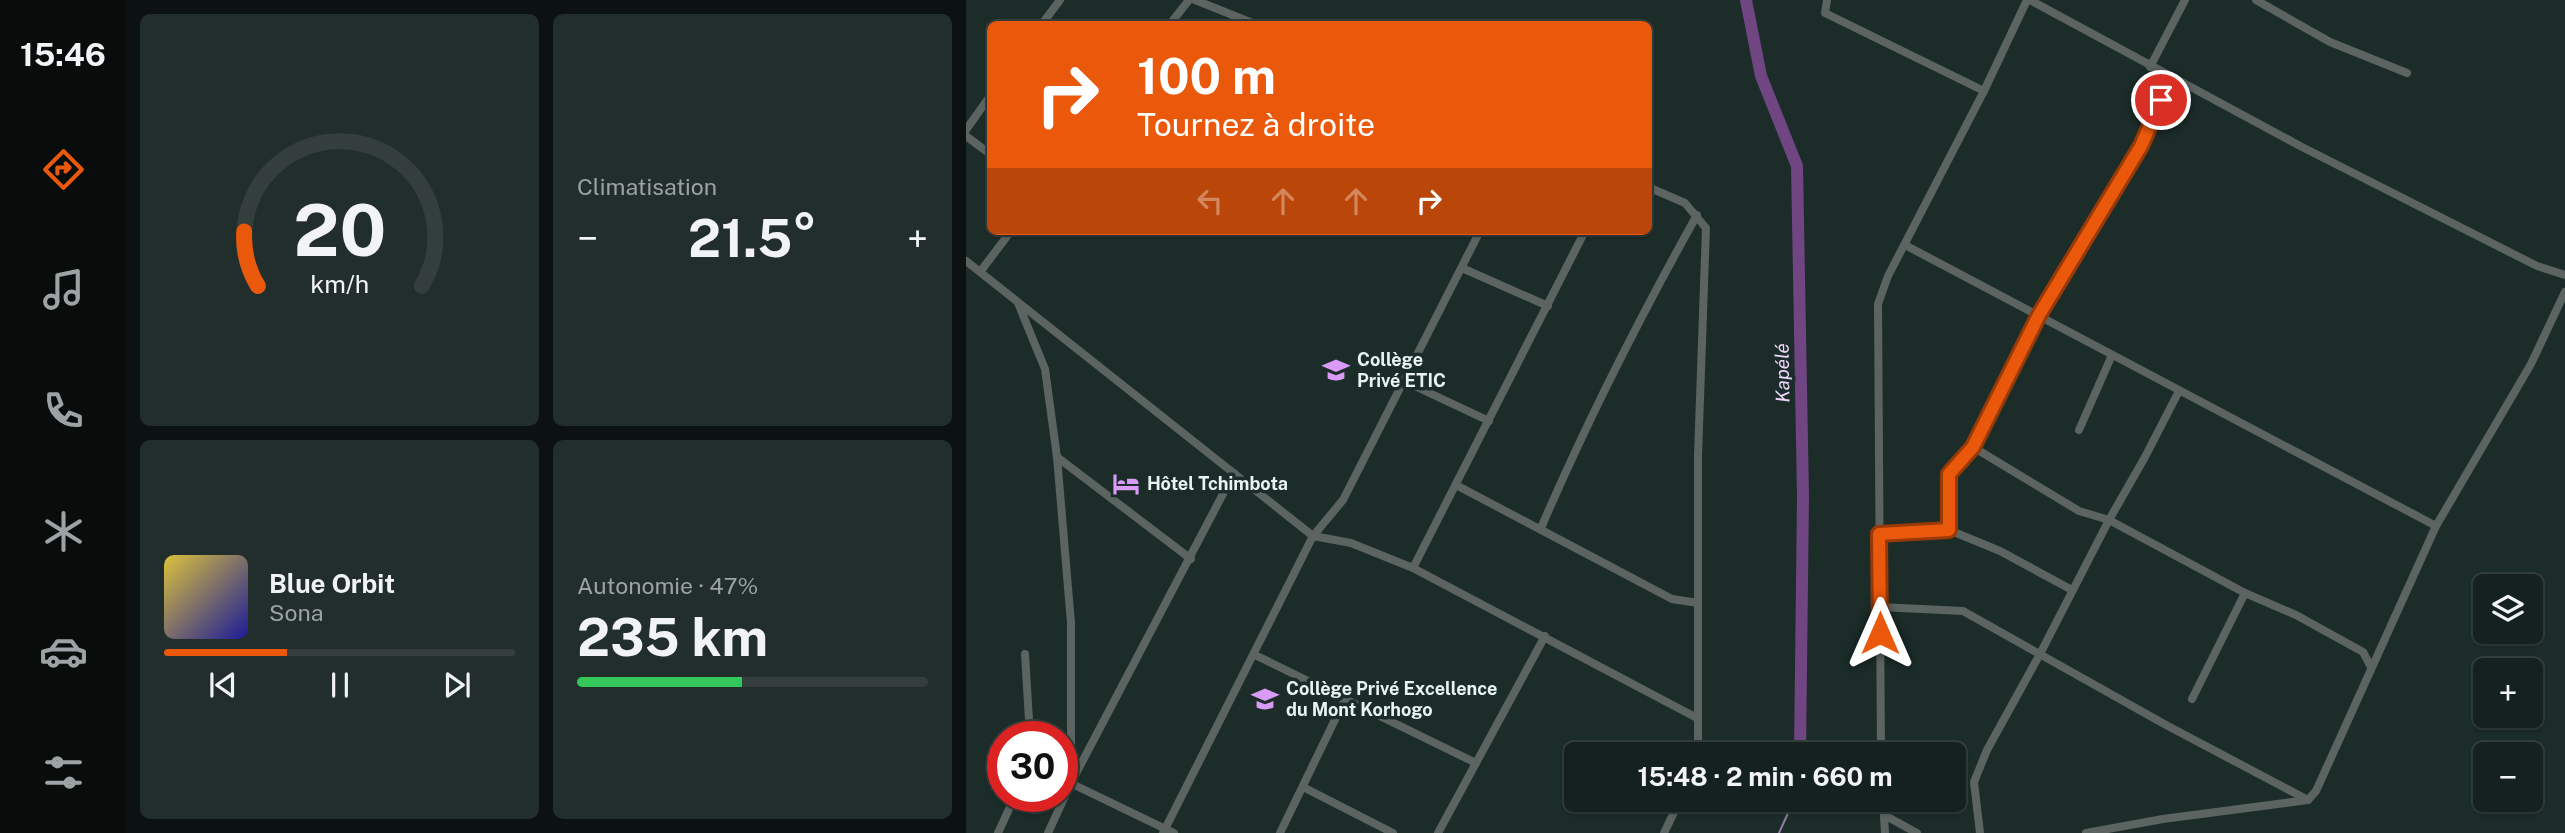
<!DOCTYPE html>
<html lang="fr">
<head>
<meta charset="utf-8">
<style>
	body { margin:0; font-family:"Public Sans",sans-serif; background:#212e2c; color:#f1f3f6; height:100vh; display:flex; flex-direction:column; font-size:26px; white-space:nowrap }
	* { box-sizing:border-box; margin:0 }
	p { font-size:23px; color:#9da3a4 }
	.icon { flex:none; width:38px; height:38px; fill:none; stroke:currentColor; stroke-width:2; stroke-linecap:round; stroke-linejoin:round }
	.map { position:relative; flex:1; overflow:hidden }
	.details { display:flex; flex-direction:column; gap:14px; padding:14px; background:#0b1211; width:840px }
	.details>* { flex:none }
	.banner { position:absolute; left:21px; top:21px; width:665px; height:214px; border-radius:10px; box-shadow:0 2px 5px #0004,0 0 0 2px #333e3d; background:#ea580c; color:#fff; overflow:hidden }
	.controls { position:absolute; left:1507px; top:574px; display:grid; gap:14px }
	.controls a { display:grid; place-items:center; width:70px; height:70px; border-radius:10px; background:#14211f; box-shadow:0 2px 5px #0004,0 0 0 2px #333e3d; font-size:35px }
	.speed { position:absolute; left:21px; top:721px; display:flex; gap:14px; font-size:35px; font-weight:700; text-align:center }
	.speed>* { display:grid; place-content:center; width:91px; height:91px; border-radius:50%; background:#14211f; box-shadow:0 2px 5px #0004,0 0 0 2px #333e3d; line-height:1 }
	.speed .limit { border:10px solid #d22; background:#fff; color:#111 }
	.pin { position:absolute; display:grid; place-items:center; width:60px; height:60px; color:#fff; margin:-30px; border:4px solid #fff; border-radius:50%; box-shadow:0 2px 7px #0007 }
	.me { position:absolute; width:77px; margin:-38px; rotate:0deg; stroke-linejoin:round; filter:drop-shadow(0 0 5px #0008) }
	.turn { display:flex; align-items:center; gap:24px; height:147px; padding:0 35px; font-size:32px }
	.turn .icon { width:91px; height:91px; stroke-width:2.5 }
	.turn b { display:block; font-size:49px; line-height:60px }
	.lanes { display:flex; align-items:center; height:66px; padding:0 35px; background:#0003; justify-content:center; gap:35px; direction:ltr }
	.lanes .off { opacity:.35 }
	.big { font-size:52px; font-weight:700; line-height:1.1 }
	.details .card { flex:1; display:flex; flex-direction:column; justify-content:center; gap:10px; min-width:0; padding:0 24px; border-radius:10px; background:#212e2c }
	.details .dial { align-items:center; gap:0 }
	.dial svg { height:182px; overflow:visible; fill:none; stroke:#333e3d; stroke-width:7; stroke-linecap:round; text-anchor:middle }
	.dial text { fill:#f1f3f6; stroke:none }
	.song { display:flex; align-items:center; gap:21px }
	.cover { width:84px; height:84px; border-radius:10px; background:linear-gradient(135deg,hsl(50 70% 55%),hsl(240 70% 35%)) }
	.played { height:7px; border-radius:4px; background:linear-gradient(90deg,#ea580c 35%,#333e3d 35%) }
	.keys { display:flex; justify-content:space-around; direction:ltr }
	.heat { display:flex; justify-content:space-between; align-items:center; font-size:38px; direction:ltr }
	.charge { height:10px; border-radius:5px; background:linear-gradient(90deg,#34c759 47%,#333e3d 0) }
	.details .tiles { flex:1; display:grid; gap:14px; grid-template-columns:repeat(2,1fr) }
	.trip { position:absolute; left:598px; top:742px; width:402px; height:70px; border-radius:10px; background:#14211f; box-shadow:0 2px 5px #0004,0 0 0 2px #333e3d; font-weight:700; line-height:70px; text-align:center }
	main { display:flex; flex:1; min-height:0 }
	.tabs { display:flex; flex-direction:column; width:126px; justify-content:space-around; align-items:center; background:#080d0c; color:#9da3a4 }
	.tabs .icon { width:49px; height:49px }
	.tabs .on { color:#ea580c }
	.tabs b { font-size:32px; color:#f1f3f6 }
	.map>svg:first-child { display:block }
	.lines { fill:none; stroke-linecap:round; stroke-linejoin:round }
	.stream { stroke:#9479a3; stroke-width:2 }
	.river { stroke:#6f4582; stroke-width:12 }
	.minor { stroke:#5c6462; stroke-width:8 }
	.route-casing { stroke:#983908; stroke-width:18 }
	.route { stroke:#ea580c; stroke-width:12 }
	.labels { text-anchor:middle; stroke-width:7; stroke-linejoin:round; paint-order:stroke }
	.poi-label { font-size:18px; font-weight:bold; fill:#e9f3f1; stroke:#1b2c29; text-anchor:start }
	.water-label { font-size:19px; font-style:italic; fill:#eed6fa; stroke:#1b2c29 }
</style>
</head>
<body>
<main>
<nav class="tabs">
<b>15:46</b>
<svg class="icon on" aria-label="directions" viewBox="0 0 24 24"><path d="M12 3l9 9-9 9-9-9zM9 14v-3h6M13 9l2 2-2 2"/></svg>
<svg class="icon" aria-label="music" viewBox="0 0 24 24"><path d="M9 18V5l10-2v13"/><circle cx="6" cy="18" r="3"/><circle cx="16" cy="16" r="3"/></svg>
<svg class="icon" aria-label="phone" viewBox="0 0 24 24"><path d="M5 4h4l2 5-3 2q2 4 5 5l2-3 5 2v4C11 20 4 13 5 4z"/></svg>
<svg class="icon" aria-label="climate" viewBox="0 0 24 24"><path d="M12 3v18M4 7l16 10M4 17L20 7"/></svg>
<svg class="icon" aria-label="car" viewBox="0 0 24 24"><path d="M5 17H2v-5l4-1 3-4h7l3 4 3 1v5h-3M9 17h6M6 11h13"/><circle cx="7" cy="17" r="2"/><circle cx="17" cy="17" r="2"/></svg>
<svg class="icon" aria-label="filters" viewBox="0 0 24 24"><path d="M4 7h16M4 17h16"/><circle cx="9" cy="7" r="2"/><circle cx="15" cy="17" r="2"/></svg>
</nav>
<section class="details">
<div class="tiles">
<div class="card dial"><svg viewBox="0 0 100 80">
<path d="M14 69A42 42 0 1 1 86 69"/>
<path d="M14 69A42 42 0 0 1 8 45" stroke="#ea580c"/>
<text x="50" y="56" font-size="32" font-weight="700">20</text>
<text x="50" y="72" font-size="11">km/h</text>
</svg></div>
<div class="card"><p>Climatisation</p>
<div class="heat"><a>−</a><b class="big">21.5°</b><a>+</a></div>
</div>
<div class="card">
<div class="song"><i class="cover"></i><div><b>Blue Orbit</b><p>Sona</p></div></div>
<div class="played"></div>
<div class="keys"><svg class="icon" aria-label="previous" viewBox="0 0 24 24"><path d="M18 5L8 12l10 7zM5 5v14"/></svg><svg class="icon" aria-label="pause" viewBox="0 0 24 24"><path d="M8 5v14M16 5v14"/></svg><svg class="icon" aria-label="next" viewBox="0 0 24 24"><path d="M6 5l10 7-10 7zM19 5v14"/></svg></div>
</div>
<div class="card"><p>Autonomie · 47%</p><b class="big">235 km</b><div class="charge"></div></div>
</div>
</section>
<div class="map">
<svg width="1599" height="833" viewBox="0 0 1599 833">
	<rect width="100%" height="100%" fill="#1b2c29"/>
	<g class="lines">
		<!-- stream -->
		<polyline class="stream" points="813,833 828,800"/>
		<!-- river -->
		<polyline class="river" points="780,0 795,76 831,166 837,496 834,754"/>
		<!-- minor -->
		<g class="minor">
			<polyline points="229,0 289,24"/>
			<polyline points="861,0 859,13 1018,91"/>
			<polyline points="1064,0 1336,147 1571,266 1599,275"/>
			<polyline points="1290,0 1364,42 1441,73"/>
			<polyline points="76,24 94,0"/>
			<polyline points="204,24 223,0"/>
			<polyline points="1184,67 1219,0"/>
			<polyline points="0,130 24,96"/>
			<polyline points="0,136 24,154"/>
			<polyline points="682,187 719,203 740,228 732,456 732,754"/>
			<polyline points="939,245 1470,526"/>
			<polyline points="0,261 347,536 385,543 447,568 731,718"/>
			<polyline points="496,268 582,306"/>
			<polyline points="14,272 45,231"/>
			<polyline points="52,303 79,369 91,457 105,623 105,783"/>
			<polyline points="438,381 523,421"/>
			<polyline points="1113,430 1146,355"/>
			<polyline points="1007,447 1113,511 1143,520 1279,593 1330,615 1397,652 1405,667"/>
			<polyline points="91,457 225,559"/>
			<polyline points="490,485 706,599 732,603"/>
			<path d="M 575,528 C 621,421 674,317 731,215"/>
			<polyline points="983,530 983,474 1007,447 1073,315 1175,146 1205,77"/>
			<polyline points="913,534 983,530 1034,551 1106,590"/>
			<polyline points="447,568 619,231"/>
			<polyline points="913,607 997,611 1200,725 1342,800"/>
			<polyline points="59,654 64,737"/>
			<polyline points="289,655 510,763"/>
			<polyline points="1226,699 1279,593"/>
			<polyline points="915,754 912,304 922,276 1018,91 1061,0"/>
			<polyline points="96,779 208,833"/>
			<polyline points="337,787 427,833"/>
			<polyline points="917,800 919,833"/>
			<polyline points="918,815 951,833"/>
			<polyline points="32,833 49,796"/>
			<polyline points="82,833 105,783 268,473"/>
			<polyline points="197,833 347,536 377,500 514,231"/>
			<polyline points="314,833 379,699"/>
			<polyline points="472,833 579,636"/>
			<polyline points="698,833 714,800"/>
			<polyline points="1014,833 1008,782 1021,750 1074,654 1143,520 1179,457 1213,391"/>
			<polyline points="1120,833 1197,819 1342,800 1350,791 1470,526 1565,364 1599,292"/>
		</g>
	</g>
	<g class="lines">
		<!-- route casing -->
		<g class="route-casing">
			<polyline id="route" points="914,633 913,534 983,530 983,474 1007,447 1073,315 1175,146 1195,100"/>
		</g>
		<!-- route -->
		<use href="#route" class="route"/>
	</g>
	<!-- icons -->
	<defs>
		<g id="school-bare" transform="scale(2.1)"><path d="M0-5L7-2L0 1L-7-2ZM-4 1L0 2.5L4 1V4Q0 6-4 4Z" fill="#da9af7" stroke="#1b2c29" stroke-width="2.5" paint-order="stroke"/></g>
		<g id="hotel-bare" transform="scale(2.1)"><path d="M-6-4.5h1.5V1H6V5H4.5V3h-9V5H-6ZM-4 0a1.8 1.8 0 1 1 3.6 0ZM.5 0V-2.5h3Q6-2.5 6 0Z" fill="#da9af7" stroke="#1b2c29" stroke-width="2.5" paint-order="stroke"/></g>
	</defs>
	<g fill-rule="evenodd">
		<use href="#school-bare" x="370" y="370"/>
		<use href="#hotel-bare" x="160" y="484"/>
		<use href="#school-bare" x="299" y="699"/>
	</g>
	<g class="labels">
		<!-- poi labels -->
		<g class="poi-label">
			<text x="391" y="366">Collège<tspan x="391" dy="21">Privé ETIC</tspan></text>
			<text x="181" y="490">Hôtel Tchimbota</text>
			<text x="320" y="695">Collège Privé Excellence<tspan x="320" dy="21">du Mont Korhogo</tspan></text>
		</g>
		<!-- water labels -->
		<g class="water-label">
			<text transform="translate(816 373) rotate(-91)" y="7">Kapélé</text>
		</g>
	</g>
</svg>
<div class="controls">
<a><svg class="icon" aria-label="layers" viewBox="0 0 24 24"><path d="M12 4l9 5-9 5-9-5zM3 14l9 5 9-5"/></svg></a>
<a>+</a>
<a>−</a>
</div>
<div class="speed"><div class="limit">30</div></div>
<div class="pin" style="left:1195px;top:100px;background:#d93025"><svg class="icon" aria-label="arrive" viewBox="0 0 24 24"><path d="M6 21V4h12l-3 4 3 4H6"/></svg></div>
<svg class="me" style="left:914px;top:633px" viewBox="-20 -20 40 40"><path d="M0-17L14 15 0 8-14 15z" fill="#ea580c" stroke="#fff" stroke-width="4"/></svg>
<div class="trip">15:48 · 2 min · 660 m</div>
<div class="banner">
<div class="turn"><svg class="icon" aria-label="right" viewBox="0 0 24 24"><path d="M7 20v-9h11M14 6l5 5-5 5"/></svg><div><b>100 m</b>Tournez à droite</div></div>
<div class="lanes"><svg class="icon off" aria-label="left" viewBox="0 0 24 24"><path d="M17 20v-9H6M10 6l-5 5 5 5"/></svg><svg class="icon off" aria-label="ahead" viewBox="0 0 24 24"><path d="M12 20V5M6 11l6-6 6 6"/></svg><svg class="icon off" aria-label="ahead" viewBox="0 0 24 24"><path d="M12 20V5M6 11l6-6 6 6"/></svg><svg class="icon" aria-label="right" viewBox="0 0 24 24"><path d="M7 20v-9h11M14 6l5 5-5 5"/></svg></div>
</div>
</div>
</main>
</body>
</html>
